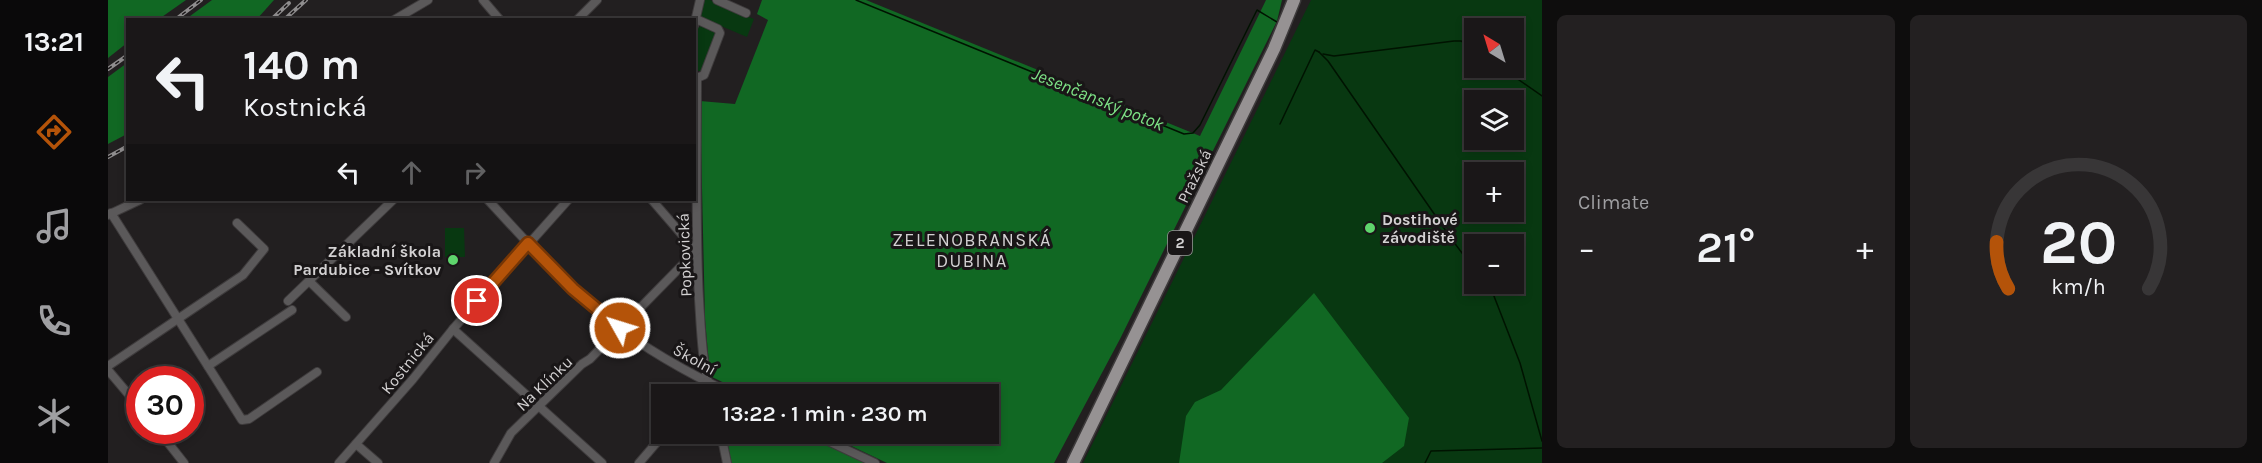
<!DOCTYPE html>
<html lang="en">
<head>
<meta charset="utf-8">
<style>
	body { margin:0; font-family:Karla,sans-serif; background:#232021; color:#f1f3f6; height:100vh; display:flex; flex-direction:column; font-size:22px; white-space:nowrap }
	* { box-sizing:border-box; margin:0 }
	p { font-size:20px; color:#9f9fa2 }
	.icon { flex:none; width:33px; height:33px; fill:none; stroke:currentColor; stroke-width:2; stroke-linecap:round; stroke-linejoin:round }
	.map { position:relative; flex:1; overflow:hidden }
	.panel { display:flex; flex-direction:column; gap:15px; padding:15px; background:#0e0d0d; width:720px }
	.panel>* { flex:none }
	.guide { position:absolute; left:18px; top:18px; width:570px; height:183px; border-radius:0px; box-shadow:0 3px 9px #0003,0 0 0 2px #383637; background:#1a1718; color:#f1f3f6; overflow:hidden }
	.needle { width:39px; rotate:322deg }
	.controls { position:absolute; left:1356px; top:18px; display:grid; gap:12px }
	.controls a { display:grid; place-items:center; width:60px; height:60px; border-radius:0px; background:#1a1718; box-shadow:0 3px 9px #0003,0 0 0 2px #383637; font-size:30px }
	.speed { position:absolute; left:18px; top:366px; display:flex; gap:12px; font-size:30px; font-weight:700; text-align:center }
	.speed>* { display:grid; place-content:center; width:78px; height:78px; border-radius:50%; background:#1a1718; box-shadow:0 3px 9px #0003,0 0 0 2px #383637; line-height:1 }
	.speed .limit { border:9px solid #d22; background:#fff; color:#111 }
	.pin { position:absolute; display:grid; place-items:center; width:51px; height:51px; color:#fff; margin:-26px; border:3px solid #fff; border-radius:50%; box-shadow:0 2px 6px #0007 }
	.me { position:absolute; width:66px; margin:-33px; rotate:309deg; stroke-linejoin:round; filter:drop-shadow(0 0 4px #0008) }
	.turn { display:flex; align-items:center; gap:21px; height:126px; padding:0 18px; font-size:27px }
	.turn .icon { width:78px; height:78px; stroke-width:2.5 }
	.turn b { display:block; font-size:42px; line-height:51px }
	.lanes { display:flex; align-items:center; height:57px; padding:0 18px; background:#0003; justify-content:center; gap:30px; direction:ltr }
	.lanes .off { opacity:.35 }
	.big { font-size:45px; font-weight:600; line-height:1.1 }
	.panel .card { flex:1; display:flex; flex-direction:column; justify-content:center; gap:9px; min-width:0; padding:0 21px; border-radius:9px; background:#232021 }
	.panel .dial { align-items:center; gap:0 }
	.dial svg { height:156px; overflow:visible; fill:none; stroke:#383637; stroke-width:7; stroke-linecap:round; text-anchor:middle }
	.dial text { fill:#f1f3f6; stroke:none }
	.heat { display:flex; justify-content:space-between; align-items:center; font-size:33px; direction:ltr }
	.panel .tiles { flex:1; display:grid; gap:15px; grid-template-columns:repeat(2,1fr) }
	.trip { position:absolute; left:543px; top:384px; width:348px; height:60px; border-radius:0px; background:#1a1718; box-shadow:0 3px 9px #0003,0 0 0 2px #383637; font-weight:600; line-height:60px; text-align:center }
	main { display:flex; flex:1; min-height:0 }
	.menu { display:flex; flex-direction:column; width:108px; justify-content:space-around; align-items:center; background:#0a090a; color:#9f9fa2 }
	.menu .icon { width:42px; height:42px }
	.menu .current { color:#b45309 }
	.menu b { font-size:27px; color:#f1f3f6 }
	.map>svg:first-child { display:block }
	.green { fill:#083811; fill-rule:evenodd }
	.forest { fill:#116823 }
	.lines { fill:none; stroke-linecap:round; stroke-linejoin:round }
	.stream { stroke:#001301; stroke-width:1.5 }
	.minor-casing { stroke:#3e3b3c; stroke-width:10 }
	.primary-casing { stroke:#3e3b3c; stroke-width:15 }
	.minor { stroke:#5b595a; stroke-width:8 }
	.primary { stroke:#969293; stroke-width:12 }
	.rail-casing { stroke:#8f8d8e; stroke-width:4 }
	.rail { stroke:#191617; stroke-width:1.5; stroke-dasharray:4.5; stroke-linecap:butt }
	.route-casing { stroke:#753606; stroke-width:15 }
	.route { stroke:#b45309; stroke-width:10 }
	.poi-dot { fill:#5ed56c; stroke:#191617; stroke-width:2 }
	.labels { text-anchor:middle; stroke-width:6; stroke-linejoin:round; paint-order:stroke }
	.shield { fill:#191617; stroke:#9b999a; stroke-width:1.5 }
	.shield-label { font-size:15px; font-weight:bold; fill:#d3d1d2 }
	.street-label { font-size:16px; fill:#d3d1d2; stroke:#191617 }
	.poi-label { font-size:16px; font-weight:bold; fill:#d3d1d2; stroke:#191617; text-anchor:start }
	.water-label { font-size:18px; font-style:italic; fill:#7ee487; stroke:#191617 }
	.neighbourhood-label { font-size:18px; letter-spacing:1.5px; fill:#d3d1d2; stroke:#191617 }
</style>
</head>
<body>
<main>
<nav class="menu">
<b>13:21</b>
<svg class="icon current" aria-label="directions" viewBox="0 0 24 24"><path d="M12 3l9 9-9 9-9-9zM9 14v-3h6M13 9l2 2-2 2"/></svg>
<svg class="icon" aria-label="music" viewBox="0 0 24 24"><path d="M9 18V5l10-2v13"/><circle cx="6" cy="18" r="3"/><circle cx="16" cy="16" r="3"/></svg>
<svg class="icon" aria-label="phone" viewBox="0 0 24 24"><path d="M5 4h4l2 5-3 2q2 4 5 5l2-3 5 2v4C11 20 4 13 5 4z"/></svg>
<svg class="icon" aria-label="climate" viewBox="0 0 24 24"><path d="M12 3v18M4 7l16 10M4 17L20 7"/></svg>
</nav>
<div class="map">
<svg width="1434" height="463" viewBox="0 0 1434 463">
	<rect width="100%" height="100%" fill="#221f20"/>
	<!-- green -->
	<g class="green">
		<polygon points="596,0 602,0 646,19 639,37 594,18 592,15"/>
		<path d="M 1203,0 L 1434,0 L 1434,463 L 975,463 ZM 1366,28 L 1406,28 L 1406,68 L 1366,68 ZM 1366,100 L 1406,100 L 1406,140 L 1366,140 ZM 1366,172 L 1406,172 L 1406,212 L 1366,212 ZM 1366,244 L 1406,244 L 1406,284 L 1366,284 Z"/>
		<polygon points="595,25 607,30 610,34 594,71 587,71 587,35 589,28"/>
		<polygon points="337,228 356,228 357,257 337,257"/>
	</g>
	<!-- forest -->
	<g class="forest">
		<polygon points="0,0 78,0 51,19 20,20 19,43 0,58"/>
		<polygon points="104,0 166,0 149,19 78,19"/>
		<polygon points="654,0 758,0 1092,136 1158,0 1174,0 1169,21 1012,339 946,463 779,463 718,434 880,434 880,394 639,394 602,376 597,319 592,101 627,104 660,20 649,14"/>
		<polygon points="19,63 19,134 0,144 0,77"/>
		<polygon points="1206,293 1301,418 1296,446 1274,463 1071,463 1078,416 1087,402 1113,390"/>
		<polygon points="616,434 696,434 757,463 622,463"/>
	</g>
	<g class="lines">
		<!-- stream -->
		<g class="stream">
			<polyline points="748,0 1076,134 1085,133 1092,125 1149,10 1169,22"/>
			<polyline points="1211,52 1220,61 1345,241 1366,269"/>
			<polyline points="1215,54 1226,56 1346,41 1353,41 1366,48"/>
			<polyline points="1394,68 1434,96"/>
			<polyline points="1172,124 1207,50 1211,52"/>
			<polyline points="1378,284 1384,291 1412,363 1434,441"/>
			<polyline points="1317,463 1323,451 1434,448"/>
		</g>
		<!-- minor casing -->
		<g class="minor-casing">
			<g id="minor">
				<polyline points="375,0 392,20"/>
				<polyline points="609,0 638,13"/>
				<polyline points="588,19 610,29 612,33 596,75 589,78"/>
				<polyline points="286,20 320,0"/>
				<polyline points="469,20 489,0"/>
				<polyline points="586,26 592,0"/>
				<path d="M 586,77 L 589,78 C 589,152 587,225 591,299 C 593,330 594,364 603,394"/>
				<path d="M 380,200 C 419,242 457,286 503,322 C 540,351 582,374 624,394"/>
				<polyline points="544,200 588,251"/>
				<polyline points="3,213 134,420 141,419 209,372"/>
				<polyline points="0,215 32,200"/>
				<polyline points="201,281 238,317"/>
				<polyline points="180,301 285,200"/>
				<polyline points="345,329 494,463"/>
				<polyline points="0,366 135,275 156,249 129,223"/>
				<polyline points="100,366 184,310"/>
				<polyline points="0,370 32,408"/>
				<polyline points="589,394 599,382"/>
				<polyline points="50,430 76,463"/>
				<polyline points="613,434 619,463"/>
				<polyline points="705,434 767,463"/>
				<polyline points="248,444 270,463"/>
				<polyline points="231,463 305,379 345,329 460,200"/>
				<polyline points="386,463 403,433 474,364 482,359 588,251"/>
				<polyline points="531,463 556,434"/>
			</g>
		</g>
		<!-- primary casing -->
		<g class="primary-casing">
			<polyline id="primary" points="965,463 1166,49 1186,0"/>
		</g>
		<!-- minor -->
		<use href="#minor" class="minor"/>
		<!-- primary -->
		<use href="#primary" class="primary"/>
		<!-- rail casing -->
		<g class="rail-casing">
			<g id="rail">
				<polyline points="67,20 93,0"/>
				<polyline points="163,20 181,3"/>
				<polyline points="176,20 198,0"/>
				<polyline points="0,69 20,55"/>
				<polyline points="0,157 20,146"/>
			</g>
		</g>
		<!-- rail -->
		<use href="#rail" class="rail"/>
	</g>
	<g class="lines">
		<!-- route casing -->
		<g class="route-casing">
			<polyline id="route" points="369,301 420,243 465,289 512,328"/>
		</g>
		<!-- route -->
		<use href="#route" class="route"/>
	</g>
	<!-- markers -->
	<g class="poi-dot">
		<circle cx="1262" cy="228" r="6"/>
		<circle cx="345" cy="260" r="6"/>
	</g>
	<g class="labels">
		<!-- shield labels -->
		<rect class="shield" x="1060" y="231" width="24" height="24" rx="4.5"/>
		<g class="shield-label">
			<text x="1072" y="248">2</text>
		</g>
		<!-- street labels -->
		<g class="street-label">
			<text transform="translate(1086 176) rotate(-64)" y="6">Pražská</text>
			<text transform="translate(576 255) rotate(-92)" y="6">Popkovická</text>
			<text transform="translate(587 359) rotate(29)" y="6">Školní</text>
			<text transform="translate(299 363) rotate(-51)" y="6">Kostnická</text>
			<text transform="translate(436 383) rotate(-44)" y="6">Na Klínku</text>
		</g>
		<!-- poi labels -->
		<g class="poi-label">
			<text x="1274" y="225">Dostihové<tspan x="1274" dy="18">závodiště</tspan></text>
			<text x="333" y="257" text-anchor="end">Základní škola<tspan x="333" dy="18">Pardubice - Svítkov</tspan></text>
		</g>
		<!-- water labels -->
		<g class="water-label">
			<text transform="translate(990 99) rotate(22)" y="6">Jesenčanský potok</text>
		</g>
		<!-- neighbourhood labels -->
		<g class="neighbourhood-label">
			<text x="864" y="246">ZELENOBRANSKÁ<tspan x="864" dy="21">DUBINA</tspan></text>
		</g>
	</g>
</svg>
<div class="controls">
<a><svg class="needle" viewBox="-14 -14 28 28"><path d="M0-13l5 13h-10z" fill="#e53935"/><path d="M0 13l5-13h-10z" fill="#9f9fa2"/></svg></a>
<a><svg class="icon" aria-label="layers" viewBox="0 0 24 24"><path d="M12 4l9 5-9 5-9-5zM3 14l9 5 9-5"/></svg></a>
<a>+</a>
<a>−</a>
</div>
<div class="speed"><div class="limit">30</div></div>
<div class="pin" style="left:369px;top:301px;background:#d93025"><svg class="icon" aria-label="arrive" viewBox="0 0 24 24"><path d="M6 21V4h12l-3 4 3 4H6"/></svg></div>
<svg class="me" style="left:512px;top:328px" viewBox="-20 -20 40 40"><circle r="17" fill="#b45309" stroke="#fff" stroke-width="3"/><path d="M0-11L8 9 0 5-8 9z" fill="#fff"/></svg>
<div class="trip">13:22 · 1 min · 230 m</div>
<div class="guide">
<div class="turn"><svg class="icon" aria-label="left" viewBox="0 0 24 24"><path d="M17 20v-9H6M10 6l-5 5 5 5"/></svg><div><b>140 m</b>Kostnická</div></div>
<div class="lanes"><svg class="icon" aria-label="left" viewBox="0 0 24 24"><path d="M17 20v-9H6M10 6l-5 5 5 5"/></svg><svg class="icon off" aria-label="ahead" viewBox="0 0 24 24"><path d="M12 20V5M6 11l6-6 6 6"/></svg><svg class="icon off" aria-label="right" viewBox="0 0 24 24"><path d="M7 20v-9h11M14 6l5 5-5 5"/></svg></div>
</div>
</div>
<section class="panel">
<div class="tiles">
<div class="card"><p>Climate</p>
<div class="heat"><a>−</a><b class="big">21°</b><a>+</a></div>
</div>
<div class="card dial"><svg viewBox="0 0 100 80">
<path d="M14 69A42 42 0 1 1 86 69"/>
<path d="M14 69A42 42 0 0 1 8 45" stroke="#b45309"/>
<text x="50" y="56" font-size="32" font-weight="700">20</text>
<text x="50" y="72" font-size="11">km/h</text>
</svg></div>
</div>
</section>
</main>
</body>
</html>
